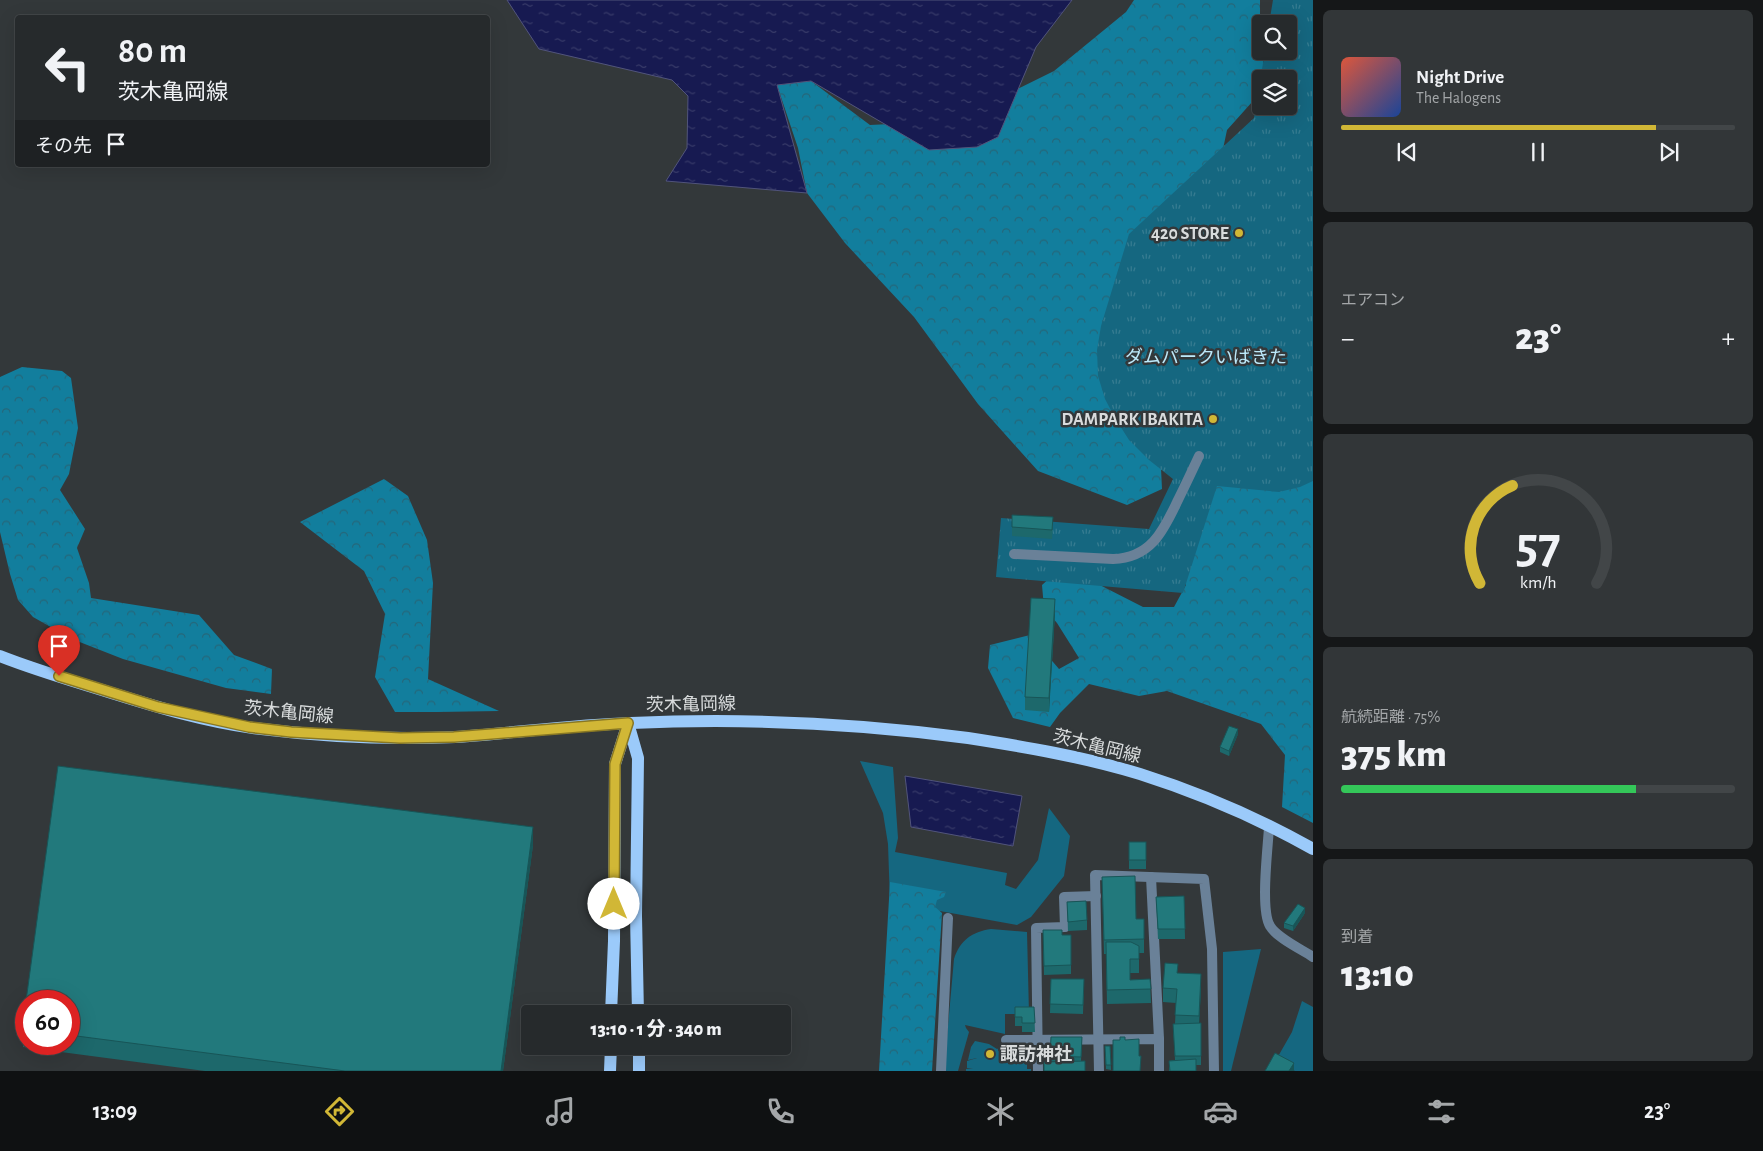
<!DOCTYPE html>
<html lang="ja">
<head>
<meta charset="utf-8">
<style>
	body { margin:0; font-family:"Alegreya Sans","Noto Sans JP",sans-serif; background:#323638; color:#f1f3f6; height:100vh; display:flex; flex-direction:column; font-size:19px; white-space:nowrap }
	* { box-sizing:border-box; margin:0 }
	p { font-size:16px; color:#a4a7a9 }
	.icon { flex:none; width:28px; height:28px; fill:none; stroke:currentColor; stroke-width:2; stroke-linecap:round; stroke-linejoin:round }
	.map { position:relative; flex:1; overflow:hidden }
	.drawer { display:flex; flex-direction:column; gap:10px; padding:10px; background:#151718; width:450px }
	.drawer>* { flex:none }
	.guide { position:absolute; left:15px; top:15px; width:475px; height:152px; border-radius:5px; box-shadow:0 5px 20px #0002,0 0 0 1px #424648; background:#262a2c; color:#f1f3f6; overflow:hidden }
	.fabs { position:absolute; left:1252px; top:15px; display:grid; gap:10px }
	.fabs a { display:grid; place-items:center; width:45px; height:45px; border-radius:5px; background:#262a2c; box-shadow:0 5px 20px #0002,0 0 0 1px #424648; font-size:25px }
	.speed { position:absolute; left:15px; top:990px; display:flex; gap:10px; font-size:25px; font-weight:700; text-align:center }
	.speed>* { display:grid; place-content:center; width:65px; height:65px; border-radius:50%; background:#262a2c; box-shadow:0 5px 20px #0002,0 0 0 1px #424648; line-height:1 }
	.speed .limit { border:8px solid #d22; background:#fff; color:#111 }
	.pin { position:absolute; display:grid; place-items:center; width:42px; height:42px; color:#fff; margin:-51px -21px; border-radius:50% 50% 50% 0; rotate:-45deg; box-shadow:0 0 5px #0007 }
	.pin .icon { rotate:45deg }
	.me { position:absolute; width:55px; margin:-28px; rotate:0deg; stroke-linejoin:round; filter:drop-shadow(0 0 4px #0008) }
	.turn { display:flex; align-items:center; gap:18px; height:105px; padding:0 20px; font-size:22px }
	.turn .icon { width:65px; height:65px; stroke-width:2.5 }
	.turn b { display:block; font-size:35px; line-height:42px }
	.then { display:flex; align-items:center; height:48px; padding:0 20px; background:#0003; gap:10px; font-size:19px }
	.big { font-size:38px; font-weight:800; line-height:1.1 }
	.drawer .tile { flex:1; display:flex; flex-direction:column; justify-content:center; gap:8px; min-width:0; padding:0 18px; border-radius:8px; background:#323638 }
	.drawer .dial { align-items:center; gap:0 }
	.dial svg { height:130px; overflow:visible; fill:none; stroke:#424648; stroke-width:7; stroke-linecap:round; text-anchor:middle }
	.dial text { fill:#f1f3f6; stroke:none }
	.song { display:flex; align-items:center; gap:15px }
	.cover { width:60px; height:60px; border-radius:8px; background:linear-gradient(135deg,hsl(10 70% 55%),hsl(220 70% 35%)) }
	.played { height:5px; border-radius:2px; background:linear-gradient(90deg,#d1b736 80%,#424648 80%) }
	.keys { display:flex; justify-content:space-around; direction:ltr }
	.heat { display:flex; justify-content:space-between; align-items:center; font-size:28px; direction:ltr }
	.charge { height:8px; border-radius:4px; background:linear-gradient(90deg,#34c759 75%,#424648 0) }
	.trip { position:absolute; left:521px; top:1005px; width:270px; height:50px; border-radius:5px; background:#262a2c; box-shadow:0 5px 20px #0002,0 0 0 1px #424648; font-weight:800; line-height:50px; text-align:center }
	.tabs { display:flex; height:80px; justify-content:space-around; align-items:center; background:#0f1112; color:#a4a7a9 }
	.tabs .icon { width:35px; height:35px }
	.tabs .on { color:#d1b736 }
	.tabs b { font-size:22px; color:#f1f3f6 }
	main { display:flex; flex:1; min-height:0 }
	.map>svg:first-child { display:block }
	.grass { fill:#156780 }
	.forest { fill:url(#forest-crowns) }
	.park { fill:url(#park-tufts); fill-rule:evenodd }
	.water { fill:url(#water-ripples); stroke:#51547b }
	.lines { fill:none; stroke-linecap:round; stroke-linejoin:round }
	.street { stroke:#6a8198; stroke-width:10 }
	.primary { stroke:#9bcafa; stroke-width:12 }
	.wall { fill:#1d686b }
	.shaded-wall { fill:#185557 }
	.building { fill:#22797c; stroke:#185557 }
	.route-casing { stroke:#887723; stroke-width:12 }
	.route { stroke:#d1b736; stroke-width:9 }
	.poi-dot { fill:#d1b736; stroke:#33383a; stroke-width:2 }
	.labels { text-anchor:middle; stroke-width:5; stroke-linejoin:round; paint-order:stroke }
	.poi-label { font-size:18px; font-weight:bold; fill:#d8dbdc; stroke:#33383a; text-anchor:end }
	.park-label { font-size:18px; fill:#bce9fa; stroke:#33383a }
	.street-label { font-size:18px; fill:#d8dbdc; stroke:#33383a }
</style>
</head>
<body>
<main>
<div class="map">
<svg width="1313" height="1071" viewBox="0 0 1313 1071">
	<defs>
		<pattern id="forest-crowns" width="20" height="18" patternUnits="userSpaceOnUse" patternTransform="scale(1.25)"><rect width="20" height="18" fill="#127e9d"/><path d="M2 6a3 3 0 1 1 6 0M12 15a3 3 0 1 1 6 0" fill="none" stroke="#256679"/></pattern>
		<pattern id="park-tufts" width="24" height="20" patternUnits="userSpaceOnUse" patternTransform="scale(1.25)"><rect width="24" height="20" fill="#156780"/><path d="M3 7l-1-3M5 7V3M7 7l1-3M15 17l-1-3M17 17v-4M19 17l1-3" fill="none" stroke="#367c91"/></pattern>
		<pattern id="water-ripples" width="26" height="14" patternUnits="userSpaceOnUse" patternTransform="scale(1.25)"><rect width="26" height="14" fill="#171a51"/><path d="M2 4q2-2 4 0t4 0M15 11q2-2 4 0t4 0" fill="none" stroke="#383b69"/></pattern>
	</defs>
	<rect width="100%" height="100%" fill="#33383a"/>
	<!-- grass -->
	<g class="grass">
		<polygon points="860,761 893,767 898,838 895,852 1007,873 1005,885 1016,889 1038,860 1049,808 1070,836 1064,876 1031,917 1017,925 890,902 888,844 883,813"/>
		<path d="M 991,929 L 1027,932 L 1029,1014 L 1005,1014 L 1005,1034 L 965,1025 L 966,1028 L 969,1032 L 958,1071 L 944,1071 L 954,959 C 960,940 972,932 991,929 Z"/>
		<polygon points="1261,949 1231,1071 1223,1071 1223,952"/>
		<polygon points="1302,1001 1313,1007 1313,1071 1295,1071 1276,1060 1292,1032"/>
		<polygon points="975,1041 989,1044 997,1049 1002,1046 1010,1046 1015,1051 1017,1056 1027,1056 1027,1069 1031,1069 1031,1071 966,1071 966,1069 973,1068 967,1068 967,1061 977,1058 968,1060 971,1047"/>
	</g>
	<!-- forest -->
	<g class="forest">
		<polygon points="1134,0 1260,0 1260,43 1266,79 1261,79 1261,92 1227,130 1160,448 1162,489 1127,505 1038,471 978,404 914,317 845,243 807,193 798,148 777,85 811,81 870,125 952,121 1054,71 1126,12"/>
		<polygon points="22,367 62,371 71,378 78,428 69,474 60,490 85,529 77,548 89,583 91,598 199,615 234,655 272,669 271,694 226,688 123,659 72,639 33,617 18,600 10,574 0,532 0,377"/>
		<polygon points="1313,474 1313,823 1282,807 1285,755 1261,724 1167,691 1139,696 1089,684 1060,713 1050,727 1013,718 988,668 990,645 1030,635 1059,669 1079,658 1057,623 1044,608 1042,585 1059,570 1092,581 1143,607 1174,607 1186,585 1172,557 1202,480"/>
		<polygon points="384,479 408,496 427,540 433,583 428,679 499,711 437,712 395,712 375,677 385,614 364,571 300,522"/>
		<polygon points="890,882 946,892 944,897 937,900 935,907 942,913 932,1071 879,1071"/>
	</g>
	<!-- park -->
	<path class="park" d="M 1273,0 L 1313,0 L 1313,481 L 1300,487 L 1279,492 L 1217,486 L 1183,593 L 996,577 L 1001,518 L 1149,529 L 1173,479 L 1149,460 L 1129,440 L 1115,418 L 1105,399 L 1098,376 L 1097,350 L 1101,326 L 1129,234 L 1254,118 L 1265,51 L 1289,51 L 1289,24 L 1269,24 ZM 1261,79 L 1289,79 L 1289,106 L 1261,106 Z"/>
	<!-- water -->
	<g class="water">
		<polygon points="507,0 1072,0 1036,47 998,137 977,147 929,150 811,81 777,85 807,193 666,181 687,148 688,96 672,80 539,49"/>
		<polygon points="905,776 1022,796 1013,846 911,827"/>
	</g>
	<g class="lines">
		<!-- street -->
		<g class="street">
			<path d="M 1014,554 L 1113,559 C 1150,558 1163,532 1177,502 C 1185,486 1192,471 1199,456"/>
			<path d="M 1269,827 C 1268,847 1260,910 1270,926 C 1277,938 1301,949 1313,957"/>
			<polyline points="1151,877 1159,1039"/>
			<polyline points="1006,1040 1159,1039 1159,1071"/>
			<polyline points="941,1071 948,918"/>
			<polyline points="1038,1071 1036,928 1065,927 1064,897 1096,896"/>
			<polyline points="1099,1071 1095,875 1204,879 1212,949 1214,1071"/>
		</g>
		<!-- primary -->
		<g class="primary">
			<path d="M 0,656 C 38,671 77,682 115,694 C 160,708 207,722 253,728 C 317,736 391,740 456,737 C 514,733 572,725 631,723 C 743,718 856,723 968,738 C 1026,747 1084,757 1140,774 C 1200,793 1258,818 1313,849"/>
			<polyline points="628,723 638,758 636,916 638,1014"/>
			<polyline points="611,1014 614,941 615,764 628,723"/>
			<polyline points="610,1071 611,1046"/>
			<polyline points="639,1071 639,1046"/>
		</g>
	</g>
	<!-- wall -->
	<g class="wall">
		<polygon points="1012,527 1053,527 1052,539 1012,536"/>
		<polygon points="1055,613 1049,712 1025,710 1025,697"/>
		<polygon points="1238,734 1229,756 1220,752 1220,747"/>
		<rect x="1129" y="842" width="17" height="27"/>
		<polygon points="533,845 503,1071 205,1071 23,1047 23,1029 26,1002 26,1044 69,1044 69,1001"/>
		<polygon points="1102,877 1136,919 1144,919 1144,953 1139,953 1139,973 1130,973 1130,980 1150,979 1151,1003 1107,1004 1106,954 1104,954"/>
		<polygon points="1184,896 1185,939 1158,939 1156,897"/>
		<polygon points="1067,902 1087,920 1087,930 1068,931"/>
		<polygon points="1305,913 1293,931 1284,928 1284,923"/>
		<polygon points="1043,930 1062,935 1071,935 1071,974 1044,975"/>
		<polygon points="1178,973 1201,988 1199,1023 1201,1023 1201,1065 1196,1065 1196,1071 1169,1071 1169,1061 1175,1060 1173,1024 1175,1024 1176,1003 1163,1002 1163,988"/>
		<polygon points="1051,979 1084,979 1083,1014 1050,1013"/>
		<polygon points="1015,1007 1034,1007 1035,1032 1022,1032 1022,1026 1015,1026"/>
		<polygon points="1051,1037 1082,1037 1081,1061 1050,1061"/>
		<polygon points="1105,1046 1110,1046 1111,1070 1106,1069"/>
		<polygon points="1034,1052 1034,1063 1028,1063 1028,1053"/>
	</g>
	<!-- shaded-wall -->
	<g class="shaded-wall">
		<polygon points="1055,599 1055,613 1049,712 1049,698"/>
		<polygon points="1238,729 1238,734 1229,756 1229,751"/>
		<polygon points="533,827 533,845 503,1071 501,1071"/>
		<polygon points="1305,908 1305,913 1293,931 1293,926"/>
		<polygon points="1201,974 1201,988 1199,1030 1199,1016"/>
		<polygon points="1294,1063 1294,1071 1289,1071"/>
	</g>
	<!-- building -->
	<g class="building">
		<polygon points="1012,515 1053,517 1052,530 1012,527"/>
		<polygon points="1031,598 1055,599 1049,698 1025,697"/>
		<polygon points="1229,726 1238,729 1229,751 1220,747"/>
		<polygon points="58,766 533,827 501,1071 345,1071 69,1035 69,1001 26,1001"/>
		<rect x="1129" y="842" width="17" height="18"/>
		<polygon points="1135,876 1136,919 1144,919 1144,939 1104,940 1102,877"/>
		<polygon points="1184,896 1185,929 1158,929 1156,897"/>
		<polygon points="1086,901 1087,920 1068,922 1067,902"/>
		<polygon points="1298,904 1305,908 1293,926 1284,923"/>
		<polygon points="1043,930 1062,930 1062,935 1071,935 1071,965 1044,966"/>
		<polygon points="1106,942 1131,942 1139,946 1139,959 1130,959 1130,980 1150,979 1151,989 1107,990"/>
		<polygon points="1165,963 1178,964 1177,973 1201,974 1199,1016 1175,1015 1177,989 1163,988"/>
		<polygon points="1051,979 1084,979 1083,1005 1050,1004"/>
		<polygon points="26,1002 26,1029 23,1029"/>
		<polygon points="1015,1007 1034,1007 1035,1023 1022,1023 1022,1017 1015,1017"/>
		<polygon points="1201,1023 1201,1056 1175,1056 1173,1024"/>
		<polygon points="1051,1037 1082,1037 1081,1057 1050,1056"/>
		<polygon points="1120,1037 1125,1037 1125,1040 1139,1039 1139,1056 1141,1056 1140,1071 1113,1071 1113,1040 1120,1040"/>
		<polygon points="1105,1046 1110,1046 1111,1065 1106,1065"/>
		<polygon points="1034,1052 1034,1058 1028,1058 1028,1053"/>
		<polygon points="1275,1053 1294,1063 1289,1071 1265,1071"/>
		<polygon points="1196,1059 1196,1071 1170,1071 1169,1061"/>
		<polygon points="1085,1061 1085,1071 1044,1071 1044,1062"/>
	</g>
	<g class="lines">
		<!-- route casing -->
		<g class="route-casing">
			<polyline id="route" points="59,676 158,707 249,727 291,732 400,738 454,737 628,723 615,764 614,904"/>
		</g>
		<!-- route -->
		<use href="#route" class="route"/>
	</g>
	<!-- markers -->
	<g class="poi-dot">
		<circle cx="1239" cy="233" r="5"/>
		<circle cx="1213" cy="419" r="5"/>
		<circle cx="990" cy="1054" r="5"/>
	</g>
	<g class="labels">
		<!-- poi labels -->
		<g class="poi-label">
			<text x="1229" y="239">420 STORE</text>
			<text x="1203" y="425">DAMPARK IBAKITA</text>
			<text x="1000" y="1060" text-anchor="start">諏訪神社</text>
		</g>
		<!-- park labels -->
		<g class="park-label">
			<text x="1206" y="363">ダムパークいばきた</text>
		</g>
		<!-- street labels -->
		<g class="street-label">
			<text transform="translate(691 704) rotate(-1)" y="6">茨木亀岡線</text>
			<text transform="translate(289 712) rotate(6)" y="6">茨木亀岡線</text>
			<text transform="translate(1097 746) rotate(14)" y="6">茨木亀岡線</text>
		</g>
	</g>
</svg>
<div class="fabs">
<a><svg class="icon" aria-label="search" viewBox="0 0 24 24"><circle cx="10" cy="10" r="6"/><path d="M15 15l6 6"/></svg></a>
<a><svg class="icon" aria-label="layers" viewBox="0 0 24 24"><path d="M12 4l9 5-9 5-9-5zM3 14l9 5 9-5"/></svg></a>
</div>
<div class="speed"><div class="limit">60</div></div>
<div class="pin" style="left:59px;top:676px;background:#d93025"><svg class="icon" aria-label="arrive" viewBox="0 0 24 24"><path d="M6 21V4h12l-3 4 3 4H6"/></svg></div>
<svg class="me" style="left:614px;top:904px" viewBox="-20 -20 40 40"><circle r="19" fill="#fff"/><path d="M0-13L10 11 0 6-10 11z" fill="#d1b736"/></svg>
<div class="trip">13:10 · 1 分 · 340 m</div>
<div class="guide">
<div class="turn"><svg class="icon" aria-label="left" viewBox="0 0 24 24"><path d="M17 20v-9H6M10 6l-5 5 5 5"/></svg><div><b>80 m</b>茨木亀岡線</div></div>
<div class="then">その先<svg class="icon" aria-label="arrive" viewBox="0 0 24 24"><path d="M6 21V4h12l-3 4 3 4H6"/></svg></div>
</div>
</div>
<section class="drawer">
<div class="tile">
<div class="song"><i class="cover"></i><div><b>Night Drive</b><p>The Halogens</p></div></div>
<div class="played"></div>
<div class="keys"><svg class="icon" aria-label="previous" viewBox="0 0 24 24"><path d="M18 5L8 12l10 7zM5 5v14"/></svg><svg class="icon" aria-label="pause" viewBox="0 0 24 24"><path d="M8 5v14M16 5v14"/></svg><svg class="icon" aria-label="next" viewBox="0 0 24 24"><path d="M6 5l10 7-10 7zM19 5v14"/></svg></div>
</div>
<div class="tile"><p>エアコン</p>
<div class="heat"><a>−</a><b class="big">23°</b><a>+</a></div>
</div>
<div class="tile dial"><svg viewBox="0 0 100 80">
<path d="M14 69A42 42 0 1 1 86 69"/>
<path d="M14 69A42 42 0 0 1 34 9" stroke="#d1b736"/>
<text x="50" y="56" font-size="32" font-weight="700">57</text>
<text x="50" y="72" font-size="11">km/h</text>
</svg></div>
<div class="tile"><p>航続距離 · 75%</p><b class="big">375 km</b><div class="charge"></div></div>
<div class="tile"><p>到着</p><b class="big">13:10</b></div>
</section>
</main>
<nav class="tabs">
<b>13:09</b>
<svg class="icon on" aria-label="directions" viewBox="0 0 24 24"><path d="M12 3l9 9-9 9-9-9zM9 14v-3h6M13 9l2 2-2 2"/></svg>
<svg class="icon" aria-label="music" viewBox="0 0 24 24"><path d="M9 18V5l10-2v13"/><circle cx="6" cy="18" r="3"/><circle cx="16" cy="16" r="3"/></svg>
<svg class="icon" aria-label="phone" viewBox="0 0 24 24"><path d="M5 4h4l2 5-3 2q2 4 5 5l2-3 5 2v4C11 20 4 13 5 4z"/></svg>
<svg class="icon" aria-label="climate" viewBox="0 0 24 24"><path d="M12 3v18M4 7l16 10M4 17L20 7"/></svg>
<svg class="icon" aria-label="car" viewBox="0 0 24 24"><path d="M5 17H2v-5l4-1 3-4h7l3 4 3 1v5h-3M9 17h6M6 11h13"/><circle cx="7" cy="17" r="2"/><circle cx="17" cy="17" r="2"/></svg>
<svg class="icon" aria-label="filters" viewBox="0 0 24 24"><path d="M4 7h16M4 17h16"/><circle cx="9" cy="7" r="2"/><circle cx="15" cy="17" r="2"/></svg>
<b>23°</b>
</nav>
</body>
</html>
